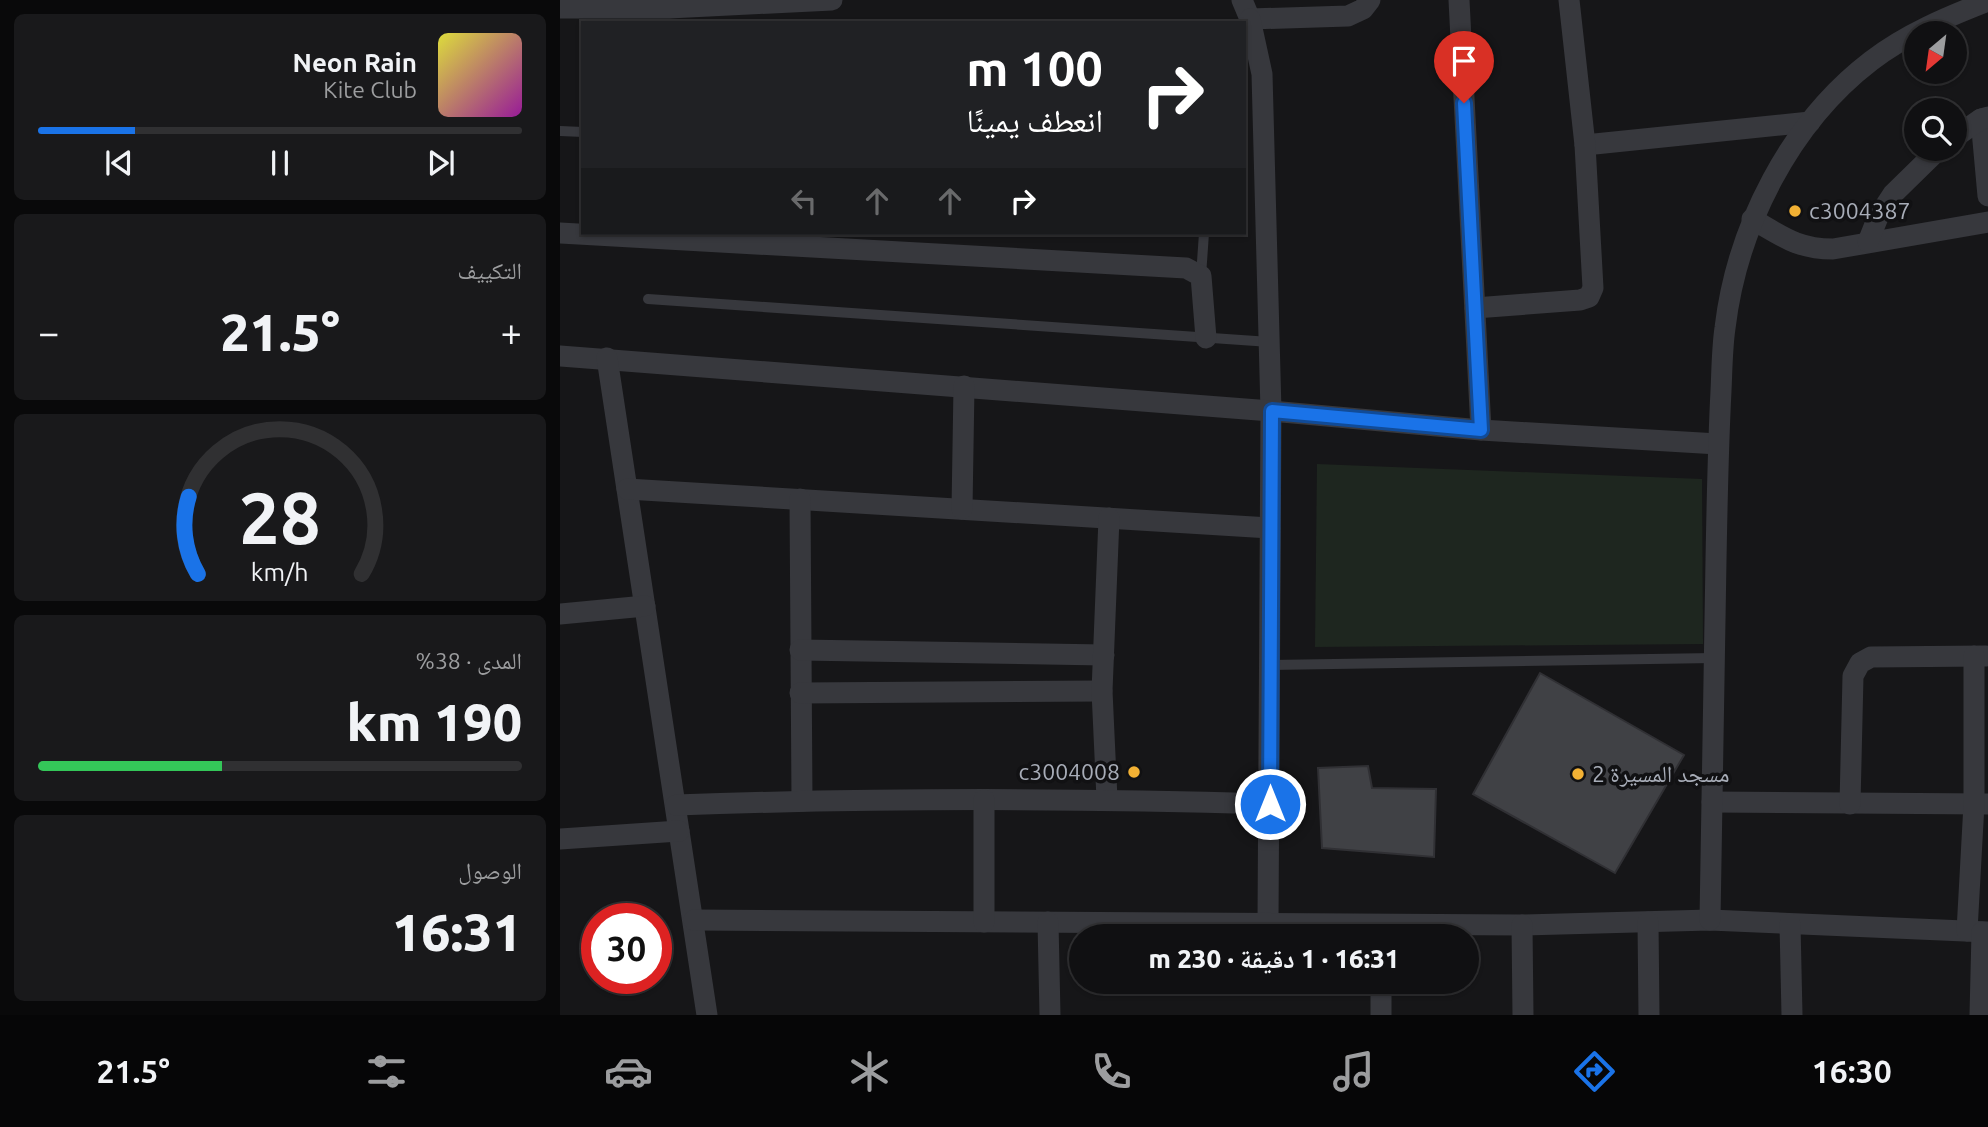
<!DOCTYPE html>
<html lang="ar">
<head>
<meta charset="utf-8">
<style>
	body { margin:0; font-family:Ubuntu,"Noto Naskh Arabic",sans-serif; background:#19191b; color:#f1f3f6; direction:rtl; height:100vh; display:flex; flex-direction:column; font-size:26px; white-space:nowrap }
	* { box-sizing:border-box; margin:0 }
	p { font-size:23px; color:#9c9d9f }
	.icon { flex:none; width:38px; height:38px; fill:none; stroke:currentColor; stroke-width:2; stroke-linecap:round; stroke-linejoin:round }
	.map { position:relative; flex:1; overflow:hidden; direction:ltr }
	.side { display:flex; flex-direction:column; gap:14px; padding:14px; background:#09090a; width:560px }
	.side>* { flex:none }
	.hud { position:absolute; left:21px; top:21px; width:665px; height:214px; border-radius:0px; box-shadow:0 2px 5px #0004,0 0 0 2px #303032; direction:rtl; background:#202124; color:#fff; overflow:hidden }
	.needle { width:46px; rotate:209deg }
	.tools { position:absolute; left:1344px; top:21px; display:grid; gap:14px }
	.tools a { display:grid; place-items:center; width:63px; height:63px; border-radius:50%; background:#101012; box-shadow:0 2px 5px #0004,0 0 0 2px #303032; font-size:35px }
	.speed { position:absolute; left:21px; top:903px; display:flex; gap:14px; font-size:35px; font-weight:700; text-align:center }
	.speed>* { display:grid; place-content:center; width:91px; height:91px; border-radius:50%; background:#101012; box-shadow:0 2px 5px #0004,0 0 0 2px #303032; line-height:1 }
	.speed .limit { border:10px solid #d22; background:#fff; color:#111 }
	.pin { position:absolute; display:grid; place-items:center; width:60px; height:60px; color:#fff; margin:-72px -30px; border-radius:50% 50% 50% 0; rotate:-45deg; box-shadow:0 0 7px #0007 }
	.pin .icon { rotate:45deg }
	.me { position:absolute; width:77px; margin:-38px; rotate:0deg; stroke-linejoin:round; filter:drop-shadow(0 0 5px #0008) }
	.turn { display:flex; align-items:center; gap:24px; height:147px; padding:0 28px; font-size:32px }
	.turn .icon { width:91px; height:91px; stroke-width:2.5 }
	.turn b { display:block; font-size:49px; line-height:60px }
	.lanes { display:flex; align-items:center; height:66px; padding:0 28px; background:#0003; justify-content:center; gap:35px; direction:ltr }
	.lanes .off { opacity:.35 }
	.big { font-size:52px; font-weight:800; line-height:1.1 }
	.side .card { flex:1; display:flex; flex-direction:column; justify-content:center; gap:10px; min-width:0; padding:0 24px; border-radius:10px; background:#19191b }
	.side .dial { align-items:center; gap:0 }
	.dial svg { height:182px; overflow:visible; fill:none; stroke:#303032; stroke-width:7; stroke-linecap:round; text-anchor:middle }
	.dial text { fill:#f1f3f6; stroke:none }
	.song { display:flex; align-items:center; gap:21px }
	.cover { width:84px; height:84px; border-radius:10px; background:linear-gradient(135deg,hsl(60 70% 55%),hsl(300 70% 35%)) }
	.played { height:7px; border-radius:4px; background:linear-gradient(90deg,#1a73e8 20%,#303032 20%) }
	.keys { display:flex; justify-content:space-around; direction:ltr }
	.heat { display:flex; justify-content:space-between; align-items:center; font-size:38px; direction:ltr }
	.charge { height:10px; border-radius:5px; background:linear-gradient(90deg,#34c759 38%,#303032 0) }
	.trip { position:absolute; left:509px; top:924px; width:410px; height:70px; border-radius:35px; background:#101012; box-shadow:0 2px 5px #0004,0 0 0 2px #303032; font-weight:800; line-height:70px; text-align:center; direction:rtl }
	.dock { display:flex; height:112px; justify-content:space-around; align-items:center; background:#060607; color:#9c9d9f }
	.dock .icon { width:49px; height:49px }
	.dock .current { color:#1a73e8 }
	.dock b { font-size:32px; color:#f1f3f6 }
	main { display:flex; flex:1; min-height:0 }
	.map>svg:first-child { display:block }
	.green { fill:#1e261f }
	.building { fill:#404145; stroke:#303034; stroke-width:2 }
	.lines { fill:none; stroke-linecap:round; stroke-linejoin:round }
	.service { stroke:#37383d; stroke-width:10 }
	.minor { stroke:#37383d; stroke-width:21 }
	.route-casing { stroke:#114b97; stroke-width:18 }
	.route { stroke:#1a73e8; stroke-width:12 }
	.poi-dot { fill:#f2b134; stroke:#111113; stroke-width:2.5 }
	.labels { text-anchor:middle; stroke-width:7; stroke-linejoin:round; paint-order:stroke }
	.poi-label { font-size:23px; fill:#a8adb8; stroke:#111113; text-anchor:start }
</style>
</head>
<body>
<main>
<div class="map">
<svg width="1428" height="1015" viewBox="0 0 1428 1015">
	<rect width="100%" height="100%" fill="#161618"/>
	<!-- green -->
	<polygon class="green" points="757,464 1142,479 1143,644 755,647"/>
	<!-- building -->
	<g class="building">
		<polygon points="980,673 1124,755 1055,873 913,794"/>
		<polygon points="808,766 812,788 876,789 874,857 762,848 758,768"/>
	</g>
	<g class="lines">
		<!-- service -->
		<g class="service">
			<polyline points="0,131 23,132"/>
			<polyline points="641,276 644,233"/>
			<polyline points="88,299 710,342"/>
			<polyline points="710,665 1154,658"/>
		</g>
		<!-- minor -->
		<g class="minor">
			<polyline points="682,0 690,19 788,16 803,9 810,0"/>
			<polyline points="899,0 921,430"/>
			<polyline points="0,8 109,8 272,0"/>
			<polyline points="690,19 702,74 711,411 708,923"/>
			<polyline points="1421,119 1428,196"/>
			<polyline points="1395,137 1421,119 1428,117"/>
			<polyline points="1025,145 1250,122"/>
			<path d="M 1192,219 C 1222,236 1237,249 1273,249 L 1428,222"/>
			<polyline points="0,233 626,268 641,276 646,338"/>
			<polyline points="1308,242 1318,217 1333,194 1379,149"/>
			<polyline points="915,308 1020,300 1029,297 1033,288 1025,145 1009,0"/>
			<polyline points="0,356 711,411 921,430 1158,444"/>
			<polyline points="47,358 147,1015"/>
			<polyline points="67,489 710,528"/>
			<polyline points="240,499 242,801"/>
			<polyline points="402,509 404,386"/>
			<polyline points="0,614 85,606"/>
			<polyline points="240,650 544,655"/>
			<polyline points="240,693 542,691"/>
			<polyline points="547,799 542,691 549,518"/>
			<polyline points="1152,802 1428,804"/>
			<polyline points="1290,804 1293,676 1300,663 1311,657 1426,656"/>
			<path d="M 116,805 C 314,798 512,798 710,804"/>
			<polyline points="0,839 119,831"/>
			<polyline points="134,920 962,925 1150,920 1428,932"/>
			<path d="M 1150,920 C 1152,800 1154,680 1156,560 C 1157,504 1158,448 1161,391 C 1162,370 1162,349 1165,328 C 1177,227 1230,123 1311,61 C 1346,34 1387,17 1428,1"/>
			<polyline points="424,922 424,800"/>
			<polyline points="488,922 490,1015"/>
			<polyline points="1088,922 1089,1015"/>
			<polyline points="1230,924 1232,1015"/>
			<polyline points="962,925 963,1015"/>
			<polyline points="1407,931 1414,804 1414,656"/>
			<polyline points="821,1015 821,982"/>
			<polyline points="1420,1015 1422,932"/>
		</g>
	</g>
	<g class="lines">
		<!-- route casing -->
		<g class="route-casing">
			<polyline id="route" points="710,804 712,411 921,430 904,103"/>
		</g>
		<!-- route -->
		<use href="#route" class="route"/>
	</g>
	<!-- markers -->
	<g class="poi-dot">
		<circle cx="1235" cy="211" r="7"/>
		<circle cx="574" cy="772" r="7"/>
		<circle cx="1018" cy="774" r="7"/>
	</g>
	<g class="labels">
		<!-- poi labels -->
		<g class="poi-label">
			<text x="1249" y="219">c3004387</text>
			<text x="560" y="780" text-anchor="end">c3004008</text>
			<text x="1032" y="782">مسجد المسيرة 2</text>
		</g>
	</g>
</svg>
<div class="tools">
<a><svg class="needle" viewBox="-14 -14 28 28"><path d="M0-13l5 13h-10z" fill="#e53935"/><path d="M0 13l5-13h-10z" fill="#9c9d9f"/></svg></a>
<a><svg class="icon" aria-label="search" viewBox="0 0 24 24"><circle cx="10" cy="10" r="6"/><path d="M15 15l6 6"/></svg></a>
</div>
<div class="speed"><div class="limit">30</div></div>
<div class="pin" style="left:904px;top:103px;background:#d93025"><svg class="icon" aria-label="arrive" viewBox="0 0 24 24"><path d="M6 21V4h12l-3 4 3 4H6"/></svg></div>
<svg class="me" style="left:710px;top:804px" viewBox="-20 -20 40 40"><circle r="17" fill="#1a73e8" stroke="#fff" stroke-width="3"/><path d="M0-11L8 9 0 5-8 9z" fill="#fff"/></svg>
<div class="trip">16:31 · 1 دقيقة · 230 m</div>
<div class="hud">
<div class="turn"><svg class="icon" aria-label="right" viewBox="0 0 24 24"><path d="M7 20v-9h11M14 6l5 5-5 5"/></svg><div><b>100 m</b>انعطف يمينًا</div></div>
<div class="lanes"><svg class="icon off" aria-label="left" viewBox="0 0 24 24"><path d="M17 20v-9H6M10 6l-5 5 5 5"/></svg><svg class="icon off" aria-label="ahead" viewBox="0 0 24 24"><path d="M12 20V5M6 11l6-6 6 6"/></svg><svg class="icon off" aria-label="ahead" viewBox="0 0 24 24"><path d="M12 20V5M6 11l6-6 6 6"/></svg><svg class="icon" aria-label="right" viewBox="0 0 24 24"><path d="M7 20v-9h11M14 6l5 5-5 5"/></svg></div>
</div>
</div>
<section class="side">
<div class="card">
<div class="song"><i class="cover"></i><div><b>Neon Rain</b><p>Kite Club</p></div></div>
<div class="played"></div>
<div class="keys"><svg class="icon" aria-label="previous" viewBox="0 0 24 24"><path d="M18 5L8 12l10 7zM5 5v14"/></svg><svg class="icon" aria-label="pause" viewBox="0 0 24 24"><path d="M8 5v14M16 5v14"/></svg><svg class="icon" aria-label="next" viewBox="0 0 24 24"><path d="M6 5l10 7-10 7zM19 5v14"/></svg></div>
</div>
<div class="card"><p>التكييف</p>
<div class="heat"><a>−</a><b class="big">21.5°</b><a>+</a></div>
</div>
<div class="card dial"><svg viewBox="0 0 100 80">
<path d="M14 69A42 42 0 1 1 86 69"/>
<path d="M14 69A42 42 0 0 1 10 35" stroke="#1a73e8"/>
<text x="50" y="56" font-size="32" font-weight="700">28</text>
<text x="50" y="72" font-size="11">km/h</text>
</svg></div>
<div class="card"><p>المدى · 38%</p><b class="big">190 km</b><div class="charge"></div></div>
<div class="card"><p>الوصول</p><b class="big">16:31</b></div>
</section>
</main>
<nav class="dock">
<b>16:30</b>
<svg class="icon current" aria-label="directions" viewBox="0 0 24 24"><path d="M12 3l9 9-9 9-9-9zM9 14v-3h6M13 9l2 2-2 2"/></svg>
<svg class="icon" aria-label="music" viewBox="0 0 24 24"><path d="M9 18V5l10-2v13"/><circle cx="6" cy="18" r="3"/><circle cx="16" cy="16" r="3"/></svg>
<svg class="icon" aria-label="phone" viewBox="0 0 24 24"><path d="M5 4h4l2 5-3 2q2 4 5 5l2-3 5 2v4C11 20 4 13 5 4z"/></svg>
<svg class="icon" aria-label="climate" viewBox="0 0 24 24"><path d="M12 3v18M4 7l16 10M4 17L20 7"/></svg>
<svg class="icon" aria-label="car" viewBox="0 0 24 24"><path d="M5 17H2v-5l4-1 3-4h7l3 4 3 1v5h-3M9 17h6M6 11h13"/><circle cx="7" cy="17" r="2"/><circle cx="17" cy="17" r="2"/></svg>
<svg class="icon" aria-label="filters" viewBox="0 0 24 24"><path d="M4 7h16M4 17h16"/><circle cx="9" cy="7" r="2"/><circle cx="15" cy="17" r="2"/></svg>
<b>21.5°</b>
</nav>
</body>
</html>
